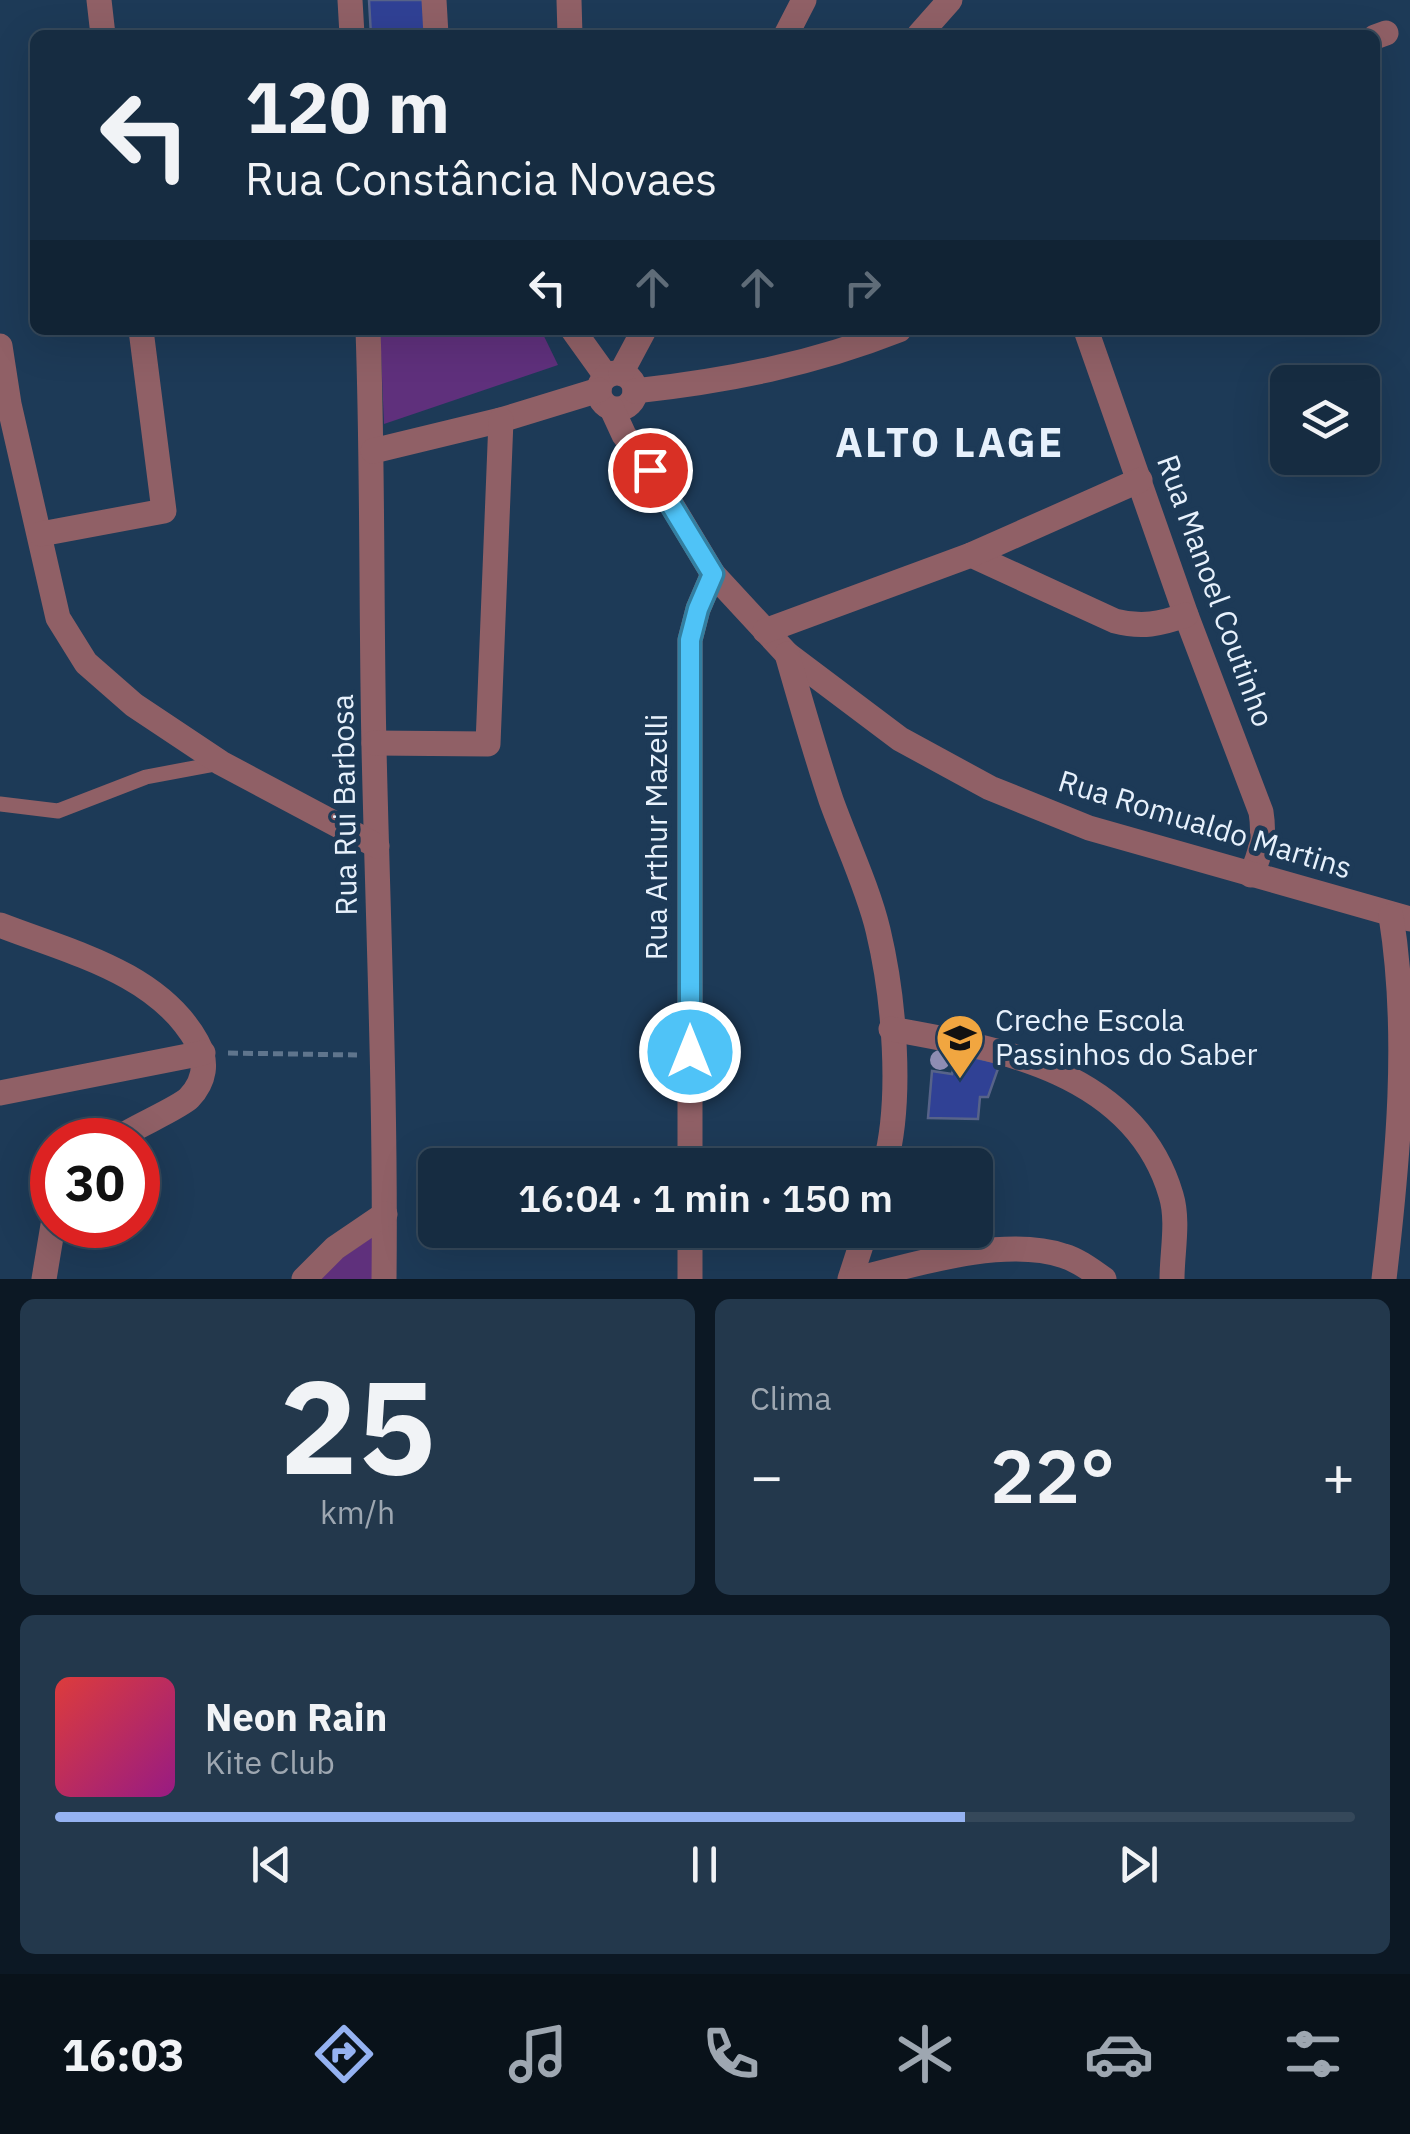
<!DOCTYPE html>
<html lang="pt">
<head>
<meta charset="utf-8">
<style>
	body { margin:0; font-family:"IBM Plex Sans",sans-serif; background:#23384c; color:#f1f3f6; height:100vh; display:flex; flex-direction:column; font-size:38px; white-space:nowrap }
	* { box-sizing:border-box; margin:0 }
	p { font-size:32px; color:#9ea7b1 }
	.icon { flex:none; width:55px; height:55px; fill:none; stroke:currentColor; stroke-width:2; stroke-linecap:round; stroke-linejoin:round }
	.map { position:relative; height:1279px; overflow:hidden }
	.sheet { display:flex; flex-direction:column; gap:20px; padding:20px; background:#0c1824; flex:1 }
	.sheet>* { flex:none }
	.hud { position:absolute; left:30px; top:30px; width:1350px; height:305px; border-radius:15px; box-shadow:0 10px 40px #0002,0 0 0 2px #35485a; background:#162c41; color:#f1f3f6; overflow:hidden }
	.controls { position:absolute; left:1270px; top:365px; display:grid; gap:20px }
	.controls a { display:grid; place-items:center; width:110px; height:110px; border-radius:15px; background:#162c41; box-shadow:0 10px 40px #0002,0 0 0 2px #35485a; font-size:50px }
	.speed { position:absolute; left:30px; top:1118px; display:flex; gap:20px; font-size:50px; font-weight:700; text-align:center }
	.speed>* { display:grid; place-content:center; width:130px; height:130px; border-radius:50%; background:#162c41; box-shadow:0 10px 40px #0002,0 0 0 2px #35485a; line-height:1 }
	.speed .limit { border:15px solid #d22; background:#fff; color:#111 }
	.pin { position:absolute; display:grid; place-items:center; width:85px; height:85px; color:#fff; margin:-42px; border:5px solid #fff; border-radius:50%; box-shadow:0 2px 10px #0007 }
	.me { position:absolute; width:110px; margin:-55px; rotate:0deg; stroke-linejoin:round; filter:drop-shadow(0 0 8px #0008) }
	.turn { display:flex; align-items:center; gap:35px; height:210px; padding:0 50px; font-size:45px }
	.turn .icon { width:130px; height:130px; stroke-width:2.5 }
	.turn b { display:block; font-size:70px; line-height:85px }
	.lanes { display:flex; align-items:center; height:95px; padding:0 50px; background:#0003; justify-content:center; gap:50px; direction:ltr }
	.lanes .off { opacity:.35 }
	.big { font-size:75px; font-weight:600; line-height:1.1 }
	.sheet .card { flex:1; display:flex; flex-direction:column; justify-content:center; gap:15px; min-width:0; padding:0 35px; border-radius:15px; background:#23384c }
	.sheet .dial { align-items:center; gap:0 }
	.dial b { font-size:130px; line-height:1 }
	.song { display:flex; align-items:center; gap:30px }
	.cover { width:120px; height:120px; border-radius:15px; background:linear-gradient(135deg,hsl(0 70% 55%),hsl(310 70% 35%)) }
	.played { height:10px; border-radius:5px; background:linear-gradient(90deg,#95b2f1 70%,#35485a 70%) }
	.keys { display:flex; justify-content:space-around; direction:ltr }
	.heat { display:flex; justify-content:space-between; align-items:center; font-size:55px; direction:ltr }
	.sheet .tiles { flex:1; display:grid; gap:20px; grid-template-columns:1fr 1fr }
	.card:last-child { grid-column:span 2 }
	.trip { position:absolute; left:418px; top:1148px; width:575px; height:100px; border-radius:15px; background:#162c41; box-shadow:0 10px 40px #0002,0 0 0 2px #35485a; font-weight:600; line-height:100px; text-align:center }
	.tabs { display:flex; height:160px; justify-content:space-around; align-items:center; background:#09121a; color:#9ea7b1 }
	.tabs .icon { width:70px; height:70px }
	.tabs .on { color:#95b2f1 }
	.tabs b { font-size:45px; color:#f1f3f6 }
	.map>svg:first-child { display:block }
	.green { fill:#5f307c }
	.building { fill:#304195; stroke:#576389; stroke-width:2.5 }
	.lines { fill:none; stroke-linecap:round; stroke-linejoin:round }
	.path { stroke:#5f758d; stroke-width:5; stroke-dasharray:10 5; stroke-linecap:butt }
	.lane { stroke:#906066; stroke-width:15 }
	.street { stroke:#906066; stroke-width:25 }
	.tree { fill:#8e8db3 }
	.route-casing { stroke:#337fa1; stroke-width:25 }
	.route { stroke:#4fc3f7; stroke-width:18 }
	.labels { text-anchor:middle; stroke-width:10; stroke-linejoin:round; paint-order:stroke }
	.street-label { font-size:30px; fill:#e7f1fc; stroke:#1d3a57 }
	.poi-label { font-size:30px; fill:#e7f1fc; stroke:#1d3a57; text-anchor:start }
	.district-label { font-size:40px; font-weight:bold; letter-spacing:2.5px; fill:#e7f1fc; stroke:#1d3a57 }
</style>
</head>
<body>
<div class="map">
<svg width="1410" height="1279" viewBox="0 0 1410 1279">
	<rect width="100%" height="100%" fill="#1d3a57"/>
	<!-- green -->
	<g class="green">
		<polygon points="380,330 541,330 558,365 384,424"/>
		<polygon points="374,1236 374,1279 321,1279 336,1262"/>
	</g>
	<!-- building -->
	<g class="building">
		<polygon points="369,0 425,0 427,35 371,35"/>
		<polygon points="957,1054 1000,1063 988,1097 980,1097 978,1119 928,1118 932,1071 952,1074"/>
	</g>
	<g class="lines">
		<!-- path -->
		<polyline class="path" points="228,1053 357,1055"/>
		<!-- lane -->
		<polyline class="lane" points="0,804 58,811 146,777 221,763"/>
		<!-- street -->
		<g class="street">
			<polyline points="99,0 103,35"/>
			<polyline points="350,0 352,35"/>
			<polyline points="434,0 436,35"/>
			<polyline points="569,0 570,35"/>
			<polyline points="786,35 804,0"/>
			<polyline points="919,35 950,0"/>
			<polyline points="1375,37 1386,33"/>
			<path d="M 368,330 C 373,469 371,608 374,748 C 378,925 386,1102 384,1279"/>
			<polyline points="573,330 606,376"/>
			<path d="M 1086,330 L 1186,615 L 1261,812 C 1265,837 1261,853 1251,875"/>
			<polyline points="0,346 9,404 58,618 86,663 134,705 221,763 377,846"/>
			<circle cx="617" cy="391" r="18"/>
			<polyline points="621,373 644,330"/>
			<path d="M 635,391 C 727,381 813,364 899,330"/>
			<polyline points="612,409 624,435 650,469 713,574 787,654 900,739 990,788 1089,828 1410,919"/>
			<polyline points="373,451 501,420 599,390"/>
			<polyline points="41,534 164,511 141,330"/>
			<path d="M 971,555 L 1115,621 C 1142,628 1160,624 1186,615"/>
			<polyline points="765,631 971,555 1140,480"/>
			<path d="M 787,654 C 801,703 815,752 831,800 C 846,842 868,888 878,930 C 894,997 903,1098 885,1165"/>
			<polyline points="374,743 488,744 501,420"/>
			<path d="M 0,925 C 69,952 158,972 197,1042 C 208,1062 205,1081 189,1098 C 179,1108 132,1128 115,1140"/>
			<path d="M 891,1029 C 999,1048 1135,1072 1171,1195 C 1179,1221 1172,1252 1172,1279"/>
			<polyline points="0,1093 203,1053"/>
			<polyline points="690,1165 690,640 698,609 713,574"/>
			<polyline points="44,1279 53,1225"/>
			<polyline points="304,1279 335,1248 385,1214"/>
			<polyline points="690,1279 690,1230"/>
			<polyline points="850,1279 866,1230"/>
			<path d="M 857,1279 C 916,1264 1004,1236 1064,1256 C 1078,1260 1091,1270 1104,1279"/>
			<path d="M 1384,1279 C 1398,1160 1410,1034 1391,916"/>
		</g>
	</g>
	<!-- trees -->
	<circle class="tree" cx="940" cy="1060" r="10"/>
	<g class="lines">
		<!-- route casing -->
		<g class="route-casing">
			<polyline id="route" points="650,470 713,574 698,609 690,640 690,1052"/>
		</g>
		<!-- route -->
		<use href="#route" class="route"/>
	</g>
	<!-- icons -->
	<defs>
		<g id="school-pin" transform="scale(2.5)"><path d="M0 17L-7.5 6A9.5 9.5 0 1 1 7.5 6Z" fill="#f1a640" stroke="#1d3a57"/><path d="M0-5L7-2L0 1L-7-2ZM-4 1L0 2.5L4 1V4Q0 6-4 4Z" fill="#111"/></g>
	</defs>
	<g fill-rule="evenodd">
		<use href="#school-pin" x="960" y="1038"/>
	</g>
	<g class="labels">
		<!-- street labels -->
		<g class="street-label">
			<text transform="translate(1215 591) rotate(70)" y="10">Rua Manoel Coutinho</text>
			<text transform="translate(345 805) rotate(-91)" y="10">Rua Rui Barbosa</text>
			<text transform="translate(1205 825) rotate(17)" y="10">Rua Romualdo Martins</text>
			<text transform="translate(657 837) rotate(-90)" y="10">Rua Arthur Mazelli</text>
		</g>
		<!-- poi labels -->
		<g class="poi-label">
			<text x="995" y="1031">Creche Escola<tspan x="995" dy="34">Passinhos do Saber</tspan></text>
		</g>
		<!-- district labels -->
		<g class="district-label">
			<text x="950" y="457">ALTO LAGE</text>
		</g>
	</g>
</svg>
<div class="controls">
<a><svg class="icon" aria-label="layers" viewBox="0 0 24 24"><path d="M12 4l9 5-9 5-9-5zM3 14l9 5 9-5"/></svg></a>
</div>
<div class="speed"><div class="limit">30</div></div>
<div class="pin" style="left:650px;top:470px;background:#d93025"><svg class="icon" aria-label="arrive" viewBox="0 0 24 24"><path d="M6 21V4h12l-3 4 3 4H6"/></svg></div>
<svg class="me" style="left:690px;top:1052px" viewBox="-20 -20 40 40"><circle r="17" fill="#4fc3f7" stroke="#fff" stroke-width="3"/><path d="M0-11L8 9 0 5-8 9z" fill="#fff"/></svg>
<div class="trip">16:04 · 1 min · 150 m</div>
<div class="hud">
<div class="turn"><svg class="icon" aria-label="left" viewBox="0 0 24 24"><path d="M17 20v-9H6M10 6l-5 5 5 5"/></svg><div><b>120 m</b>Rua Constância Novaes</div></div>
<div class="lanes"><svg class="icon" aria-label="left" viewBox="0 0 24 24"><path d="M17 20v-9H6M10 6l-5 5 5 5"/></svg><svg class="icon off" aria-label="ahead" viewBox="0 0 24 24"><path d="M12 20V5M6 11l6-6 6 6"/></svg><svg class="icon off" aria-label="ahead" viewBox="0 0 24 24"><path d="M12 20V5M6 11l6-6 6 6"/></svg><svg class="icon off" aria-label="right" viewBox="0 0 24 24"><path d="M7 20v-9h11M14 6l5 5-5 5"/></svg></div>
</div>
</div>
<section class="sheet">
<div class="tiles">
<div class="card dial"><b>25</b><p>km/h</p></div>
<div class="card"><p>Clima</p>
<div class="heat"><a>−</a><b class="big">22°</b><a>+</a></div>
</div>
<div class="card">
<div class="song"><i class="cover"></i><div><b>Neon Rain</b><p>Kite Club</p></div></div>
<div class="played"></div>
<div class="keys"><svg class="icon" aria-label="previous" viewBox="0 0 24 24"><path d="M18 5L8 12l10 7zM5 5v14"/></svg><svg class="icon" aria-label="pause" viewBox="0 0 24 24"><path d="M8 5v14M16 5v14"/></svg><svg class="icon" aria-label="next" viewBox="0 0 24 24"><path d="M6 5l10 7-10 7zM19 5v14"/></svg></div>
</div>
</div>
</section>
<nav class="tabs">
<b>16:03</b>
<svg class="icon on" aria-label="directions" viewBox="0 0 24 24"><path d="M12 3l9 9-9 9-9-9zM9 14v-3h6M13 9l2 2-2 2"/></svg>
<svg class="icon" aria-label="music" viewBox="0 0 24 24"><path d="M9 18V5l10-2v13"/><circle cx="6" cy="18" r="3"/><circle cx="16" cy="16" r="3"/></svg>
<svg class="icon" aria-label="phone" viewBox="0 0 24 24"><path d="M5 4h4l2 5-3 2q2 4 5 5l2-3 5 2v4C11 20 4 13 5 4z"/></svg>
<svg class="icon" aria-label="climate" viewBox="0 0 24 24"><path d="M12 3v18M4 7l16 10M4 17L20 7"/></svg>
<svg class="icon" aria-label="car" viewBox="0 0 24 24"><path d="M5 17H2v-5l4-1 3-4h7l3 4 3 1v5h-3M9 17h6M6 11h13"/><circle cx="7" cy="17" r="2"/><circle cx="17" cy="17" r="2"/></svg>
<svg class="icon" aria-label="filters" viewBox="0 0 24 24"><path d="M4 7h16M4 17h16"/><circle cx="9" cy="7" r="2"/><circle cx="15" cy="17" r="2"/></svg>
</nav>
</body>
</html>
